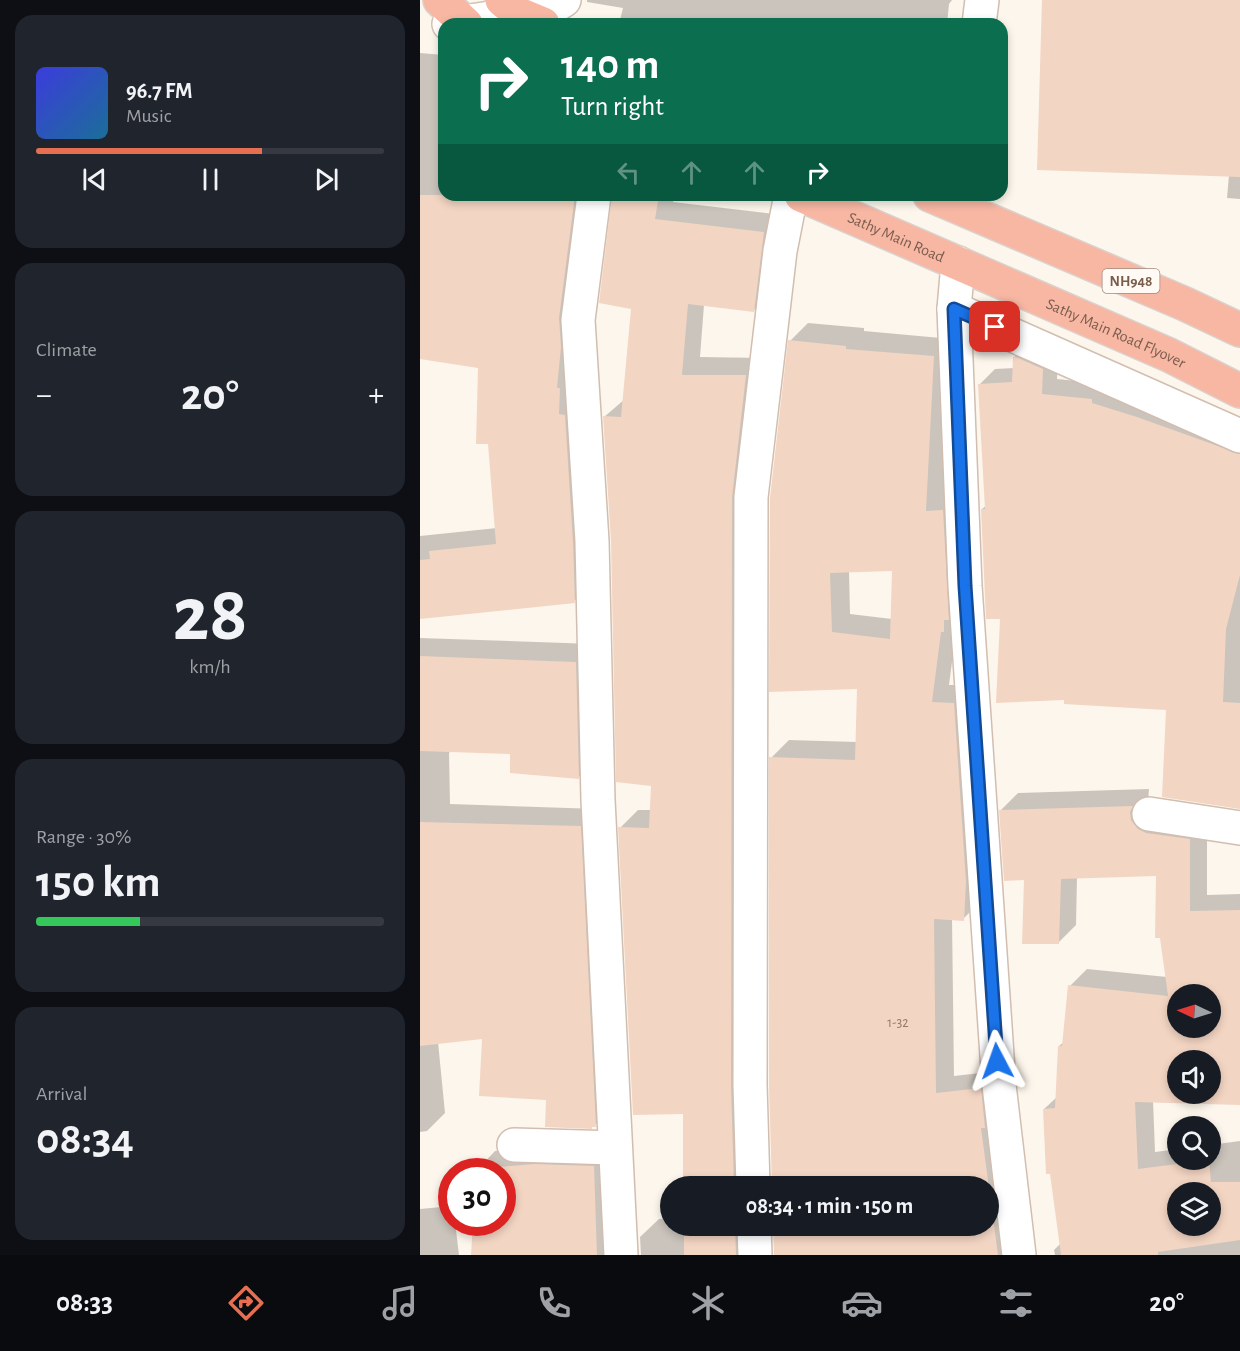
<!DOCTYPE html>
<html lang="en">
<head>
<meta charset="utf-8">
<style>
	body { margin:0; font-family:"Alegreya Sans",sans-serif; background:#20242c; color:#f1f3f6; height:100vh; display:flex; flex-direction:column; font-size:22px; white-space:nowrap }
	* { box-sizing:border-box; margin:0 }
	p { font-size:20px; color:#9ea1a6 }
	.icon { flex:none; width:33px; height:33px; fill:none; stroke:currentColor; stroke-width:2; stroke-linecap:round; stroke-linejoin:round }
	.map { position:relative; flex:1; overflow:hidden }
	.drawer { display:flex; flex-direction:column; gap:15px; padding:15px; background:#0d0f14; width:420px }
	.drawer>* { flex:none }
	.top-card { position:absolute; left:18px; top:18px; width:570px; height:183px; border-radius:18px; box-shadow:0 3px 9px #0003; background:#0b6e4f; color:#fff; overflow:hidden }
	.needle { width:39px; rotate:274deg }
	.fabs { position:absolute; left:747px; top:984px; display:grid; gap:12px }
	.fabs a { display:grid; place-items:center; width:54px; height:54px; border-radius:50%; background:#171b24; box-shadow:0 3px 9px #0003; font-size:30px }
	.speed { position:absolute; left:18px; top:1158px; display:flex; gap:12px; font-size:30px; font-weight:700; text-align:center }
	.speed>* { display:grid; place-content:center; width:78px; height:78px; border-radius:50%; background:#171b24; box-shadow:0 3px 9px #0003; line-height:1 }
	.speed .limit { border:9px solid #d22; background:#fff; color:#111 }
	.pin { position:absolute; display:grid; place-items:center; width:51px; height:51px; color:#fff; margin:-26px; border-radius:12px; box-shadow:0 3px 9px #0006 }
	.me { position:absolute; width:66px; margin:-33px; rotate:356deg; stroke-linejoin:round; filter:drop-shadow(0 0 4px #0008) }
	.turn { display:flex; align-items:center; gap:21px; height:126px; padding:0 24px; font-size:27px }
	.turn .icon { width:78px; height:78px; stroke-width:2.5 }
	.turn b { display:block; font-size:42px; line-height:51px }
	.lanes { display:flex; align-items:center; height:57px; padding:0 24px; background:#0003; justify-content:center; gap:30px; direction:ltr }
	.lanes .off { opacity:.35 }
	.big { font-size:45px; font-weight:600; line-height:1.1 }
	.drawer .tile { flex:1; display:flex; flex-direction:column; justify-content:center; gap:9px; min-width:0; padding:0 21px; border-radius:18px; background:#20242c }
	.drawer .dial { align-items:center; gap:0 }
	.dial b { font-size:78px; line-height:1 }
	.song { display:flex; align-items:center; gap:18px }
	.cover { width:72px; height:72px; border-radius:9px; background:linear-gradient(135deg,hsl(240 70% 55%),hsl(200 70% 35%)) }
	.played { height:6px; border-radius:3px; background:linear-gradient(90deg,#e76f51 65%,#363941 65%) }
	.keys { display:flex; justify-content:space-around; direction:ltr }
	.heat { display:flex; justify-content:space-between; align-items:center; font-size:33px; direction:ltr }
	.charge { height:9px; border-radius:4px; background:linear-gradient(90deg,#34c759 30%,#363941 0) }
	.trip { position:absolute; left:240px; top:1176px; width:339px; height:60px; border-radius:30px; background:#171b24; box-shadow:0 3px 9px #0003; font-weight:600; line-height:60px; text-align:center }
	.tabs { display:flex; height:96px; justify-content:space-around; align-items:center; background:#090b0e; color:#9ea1a6 }
	.tabs .icon { width:42px; height:42px }
	.tabs .selected { color:#e76f51 }
	.tabs b { font-size:27px; color:#f1f3f6 }
	main { display:flex; flex:1; min-height:0 }
	.map>svg:first-child { display:block }
	.shadow { fill:#0003; fill-rule:evenodd }
	.building { fill:#f3d5c3; fill-rule:evenodd }
	.lines { fill:none; stroke-linecap:round; stroke-linejoin:round }
	.street-casing { stroke:#d1beb0; stroke-width:36 }
	.secondary-casing { stroke:#d6c0b0; stroke-width:36 }
	.highway-casing { stroke:#dad1cd; stroke-width:36 }
	.street { stroke:#fff; stroke-width:33 }
	.secondary { stroke:#fff; stroke-width:33 }
	.highway { stroke:#f7b7a3; stroke-width:33 }
	.route-casing { stroke:#114b97; stroke-width:15 }
	.route { stroke:#1a73e8; stroke-width:10 }
	.labels { text-anchor:middle; stroke-width:4.5; stroke-linejoin:round; paint-order:stroke }
	.number-label { font-size:14px; fill:#987a6a }
	.shield { fill:#fffaf3; stroke:#a28b7f; stroke-width:1.5 }
	.shield-label { font-size:15px; font-weight:bold; fill:#7a5c4d }
	.street-label { font-size:16px; fill:#7a5c4d; stroke:#fffaf3 }
</style>
</head>
<body>
<main>
<section class="drawer">
<div class="tile">
<div class="song"><i class="cover"></i><div><b>96.7 FM</b><p>Music</p></div></div>
<div class="played"></div>
<div class="keys"><svg class="icon" aria-label="previous" viewBox="0 0 24 24"><path d="M18 5L8 12l10 7zM5 5v14"/></svg><svg class="icon" aria-label="pause" viewBox="0 0 24 24"><path d="M8 5v14M16 5v14"/></svg><svg class="icon" aria-label="next" viewBox="0 0 24 24"><path d="M6 5l10 7-10 7zM19 5v14"/></svg></div>
</div>
<div class="tile"><p>Climate</p>
<div class="heat"><a>−</a><b class="big">20°</b><a>+</a></div>
</div>
<div class="tile dial"><b>28</b><p>km/h</p></div>
<div class="tile"><p>Range · 30%</p><b class="big">150 km</b><div class="charge"></div></div>
<div class="tile"><p>Arrival</p><b class="big">08:34</b></div>
</section>
<div class="map">
<svg width="820" height="1255" viewBox="0 0 820 1255">
	<rect width="100%" height="100%" fill="#fdf6ec"/>
	<!-- shadow -->
	<g class="shadow">
		<polygon points="167,0 532,0 529,4 527,24 216,24 200,20 203,8 167,2"/>
		<polygon points="624,0 820,0 820,199 807,198 809,175"/>
		<polygon points="0,53 24,55 24,195 170,195 172,583 154,601 0,617 0,536 77,528 70,442 59,366 0,357"/>
		<polygon points="194,195 254,195 253,202 362,215 352,292 333,311 284,305 280,357 344,358 343,1185 350,1186 265,1186 265,1113 200,828 218,810 231,810 233,784 192,540 184,417 205,399 212,307"/>
		<path d="M 388,323 L 444,328 L 444,331 L 532,339 L 524,493 L 541,492 L 538,616 L 529,685 L 552,685 L 561,901 L 543,919 L 532,918 L 534,1076 L 578,1071 L 604,1255 L 355,1255 L 354,1226 L 568,1226 L 568,1186 L 353,1186 L 351,758 L 369,740 L 437,742 L 438,688 L 351,690 L 370,341 ZM 473,569 L 472,619 L 430,614 L 429,571 Z"/>
		<polygon points="610,341 638,354 637,379 687,384 820,435 820,808 748,708 646,699 582,618 562,509 567,505 560,384 575,369 594,368 595,356"/>
		<polygon points="0,638 174,644 176,759 158,778 92,753 32,750 29,753 30,804 178,809 193,1107 175,1125 127,1099 64,1037 18,1042 25,1113 7,1131 0,1132"/>
		<path d="M 729,789 L 728,802 L 787,822 L 787,895 L 820,894 L 820,1104 L 733,1101 L 735,1152 L 758,1149 L 758,1160 L 790,1160 L 790,1145 L 820,1141 L 820,1255 L 635,1255 L 634,1250 L 641,1243 L 624,1109 L 637,1097 L 639,1046 L 644,1042 L 650,986 L 667,969 L 747,977 L 737,874 L 657,877 L 656,925 L 638,943 L 605,879 L 581,810 L 598,793 ZM 758,994 L 790,994 L 790,1028 L 758,1028 ZM 758,1060 L 790,1060 L 790,1094 L 758,1094 ZM 758,1192 L 790,1192 L 790,1226 L 758,1226 Z"/>
		<polygon points="133,1147 191,1148 215,1255 53,1255 82,1222 82,1172 57,1170 75,1151"/>
		<polygon points="32,1206 32,1222 35,1222 39,1255 0,1255 0,1209"/>
		<polygon points="250,1218 250,1226 333,1226 334,1255 221,1255 220,1237 239,1219"/>
	</g>
	<!-- building -->
	<g class="building">
		<polygon points="622,0 820,0 820,177 617,170"/>
		<polygon points="0,195 155,195 139,318 141,347 137,388 140,388 139,414 145,415 153,542 155,603 0,619 0,560 10,559 9,551 76,544 68,444 56,444 58,368 0,359"/>
		<polygon points="192,195 239,195 235,219 344,232 334,312 268,304 262,375 326,375 312,497 311,1086 314,1186 263,1186 263,1114 213,1115 198,827 229,828 231,786 196,782 191,541 183,416 201,417 211,309 179,303"/>
		<path d="M 368,340 L 426,346 L 426,349 L 514,356 L 506,511 L 523,510 L 529,620 L 524,620 L 524,632 L 521,632 L 512,702 L 534,703 L 546,882 L 544,921 L 514,919 L 516,1093 L 561,1088 L 565,1128 L 561,1128 L 578,1255 L 354,1255 L 353,1226 L 568,1226 L 568,1186 L 352,1186 L 349,1085 L 349,757 L 435,760 L 437,689 L 349,692 L 350,498 ZM 472,571 L 470,639 L 412,632 L 410,573 Z"/>
		<polygon points="593,356 623,369 622,394 672,399 672,403 717,417 820,454 820,575 806,629 803,702 820,703 820,809 742,797 746,710 644,704 644,700 576,703 580,619 566,619 561,509 565,509 558,384 592,382"/>
		<polygon points="0,656 156,662 159,779 90,773 90,754 0,751"/>
		<path d="M 713,806 L 710,812 L 711,820 L 718,829 L 726,833 L 770,839 L 770,911 L 820,910 L 820,1105 L 715,1102 L 718,1169 L 789,1160 L 791,1182 L 820,1182 L 820,1240 L 738,1252 L 738,1255 L 641,1255 L 630,1174 L 626,1174 L 623,1109 L 635,1108 L 638,1046 L 642,1046 L 648,985 L 748,996 L 740,938 L 735,938 L 736,876 L 641,879 L 639,944 L 602,944 L 604,880 L 584,881 L 579,810 ZM 758,994 L 790,994 L 790,1028 L 758,1028 ZM 758,1060 L 790,1060 L 790,1094 L 758,1094 ZM 758,1192 L 790,1192 L 790,1226 L 758,1226 Z"/>
		<polygon points="0,822 161,826 176,1127 172,1127 172,1129 125,1127 126,1100 59,1096 62,1039 0,1046"/>
		<polygon points="114,1164 174,1166 177,1255 51,1255 53,1222 82,1222 82,1172 56,1172 56,1169"/>
		<polygon points="264,1226 315,1226 316,1255 264,1255"/>
	</g>
	<g class="lines">
		<!-- street casing -->
		<g class="street-casing">
			<g id="street">
				<polyline points="99,14 133,7 144,0"/>
				<polyline points="559,24 562,0"/>
				<polyline points="174,195 158,320 172,541 178,800 201,1255"/>
				<polyline points="538,263 534,309 545,586 579,1085 599,1255"/>
				<polyline points="534,309 820,436"/>
				<polyline points="729,814 820,828"/>
				<polyline points="94,1145 195,1148"/>
				<polyline points="333,1186 330,1085 331,497 360,251 371,195"/>
				<polyline points="334,1226 335,1255"/>
			</g>
		</g>
		<!-- secondary casing -->
		<g class="secondary-casing">
			<polyline id="secondary" points="29,24 99,14"/>
		</g>
		<!-- highway casing -->
		<g class="highway-casing">
			<g id="highway">
				<polyline points="20,0 46,24"/>
				<polyline points="82,0 99,14 123,24"/>
				<path id="s1" d="M 381,195 L 749,355 L 820,391"/>
				<polyline points="510,195 765,304 820,330"/>
			</g>
		</g>
		<!-- street -->
		<use href="#street" class="street"/>
		<!-- secondary -->
		<use href="#secondary" class="secondary"/>
		<!-- highway -->
		<use href="#highway" class="highway"/>
	</g>
	<g class="lines">
		<!-- route casing -->
		<g class="route-casing">
			<polyline id="route" points="575,327 534,309 545,586 577,1061"/>
		</g>
		<!-- route -->
		<use href="#route" class="route"/>
	</g>
	<g class="labels">
		<!-- number labels -->
		<g class="number-label">
			<text x="478" y="1027">1-32</text>
		</g>
		<!-- shield labels -->
		<rect class="shield" x="682.5" y="269" width="57" height="24" rx="4.5"/>
		<g class="shield-label">
			<text x="711" y="286">NH948</text>
		</g>
		<!-- street labels -->
		<g class="street-label">
			<text dy="6" stroke="none"><textPath href="#s1" startOffset="104">Sathy Main Road</textPath></text>
			<text dy="6" stroke="none"><textPath href="#s1" startOffset="344">Sathy Main Road Flyover</textPath></text>
		</g>
	</g>
</svg>
<div class="fabs">
<a><svg class="needle" viewBox="-14 -14 28 28"><path d="M0-13l5 13h-10z" fill="#e53935"/><path d="M0 13l5-13h-10z" fill="#9ea1a6"/></svg></a>
<a><svg class="icon" aria-label="sound" viewBox="0 0 24 24"><path d="M4 9h4l5-4v14l-5-4H4zM17 9q2 3 0 6"/></svg></a>
<a><svg class="icon" aria-label="search" viewBox="0 0 24 24"><circle cx="10" cy="10" r="6"/><path d="M15 15l6 6"/></svg></a>
<a><svg class="icon" aria-label="layers" viewBox="0 0 24 24"><path d="M12 4l9 5-9 5-9-5zM3 14l9 5 9-5"/></svg></a>
</div>
<div class="speed"><div class="limit">30</div></div>
<div class="pin" style="left:575px;top:327px;background:#d93025"><svg class="icon" aria-label="arrive" viewBox="0 0 24 24"><path d="M6 21V4h12l-3 4 3 4H6"/></svg></div>
<svg class="me" style="left:577px;top:1061px" viewBox="-20 -20 40 40"><path d="M0-17L14 15 0 8-14 15z" fill="#1a73e8" stroke="#fff" stroke-width="4"/></svg>
<div class="trip">08:34 · 1 min · 150 m</div>
<div class="top-card">
<div class="turn"><svg class="icon" aria-label="right" viewBox="0 0 24 24"><path d="M7 20v-9h11M14 6l5 5-5 5"/></svg><div><b>140 m</b>Turn right</div></div>
<div class="lanes"><svg class="icon off" aria-label="left" viewBox="0 0 24 24"><path d="M17 20v-9H6M10 6l-5 5 5 5"/></svg><svg class="icon off" aria-label="ahead" viewBox="0 0 24 24"><path d="M12 20V5M6 11l6-6 6 6"/></svg><svg class="icon off" aria-label="ahead" viewBox="0 0 24 24"><path d="M12 20V5M6 11l6-6 6 6"/></svg><svg class="icon" aria-label="right" viewBox="0 0 24 24"><path d="M7 20v-9h11M14 6l5 5-5 5"/></svg></div>
</div>
</div>
</main>
<nav class="tabs">
<b>08:33</b>
<svg class="icon selected" aria-label="directions" viewBox="0 0 24 24"><path d="M12 3l9 9-9 9-9-9zM9 14v-3h6M13 9l2 2-2 2"/></svg>
<svg class="icon" aria-label="music" viewBox="0 0 24 24"><path d="M9 18V5l10-2v13"/><circle cx="6" cy="18" r="3"/><circle cx="16" cy="16" r="3"/></svg>
<svg class="icon" aria-label="phone" viewBox="0 0 24 24"><path d="M5 4h4l2 5-3 2q2 4 5 5l2-3 5 2v4C11 20 4 13 5 4z"/></svg>
<svg class="icon" aria-label="climate" viewBox="0 0 24 24"><path d="M12 3v18M4 7l16 10M4 17L20 7"/></svg>
<svg class="icon" aria-label="car" viewBox="0 0 24 24"><path d="M5 17H2v-5l4-1 3-4h7l3 4 3 1v5h-3M9 17h6M6 11h13"/><circle cx="7" cy="17" r="2"/><circle cx="17" cy="17" r="2"/></svg>
<svg class="icon" aria-label="filters" viewBox="0 0 24 24"><path d="M4 7h16M4 17h16"/><circle cx="9" cy="7" r="2"/><circle cx="15" cy="17" r="2"/></svg>
<b>20°</b>
</nav>
</body>
</html>
